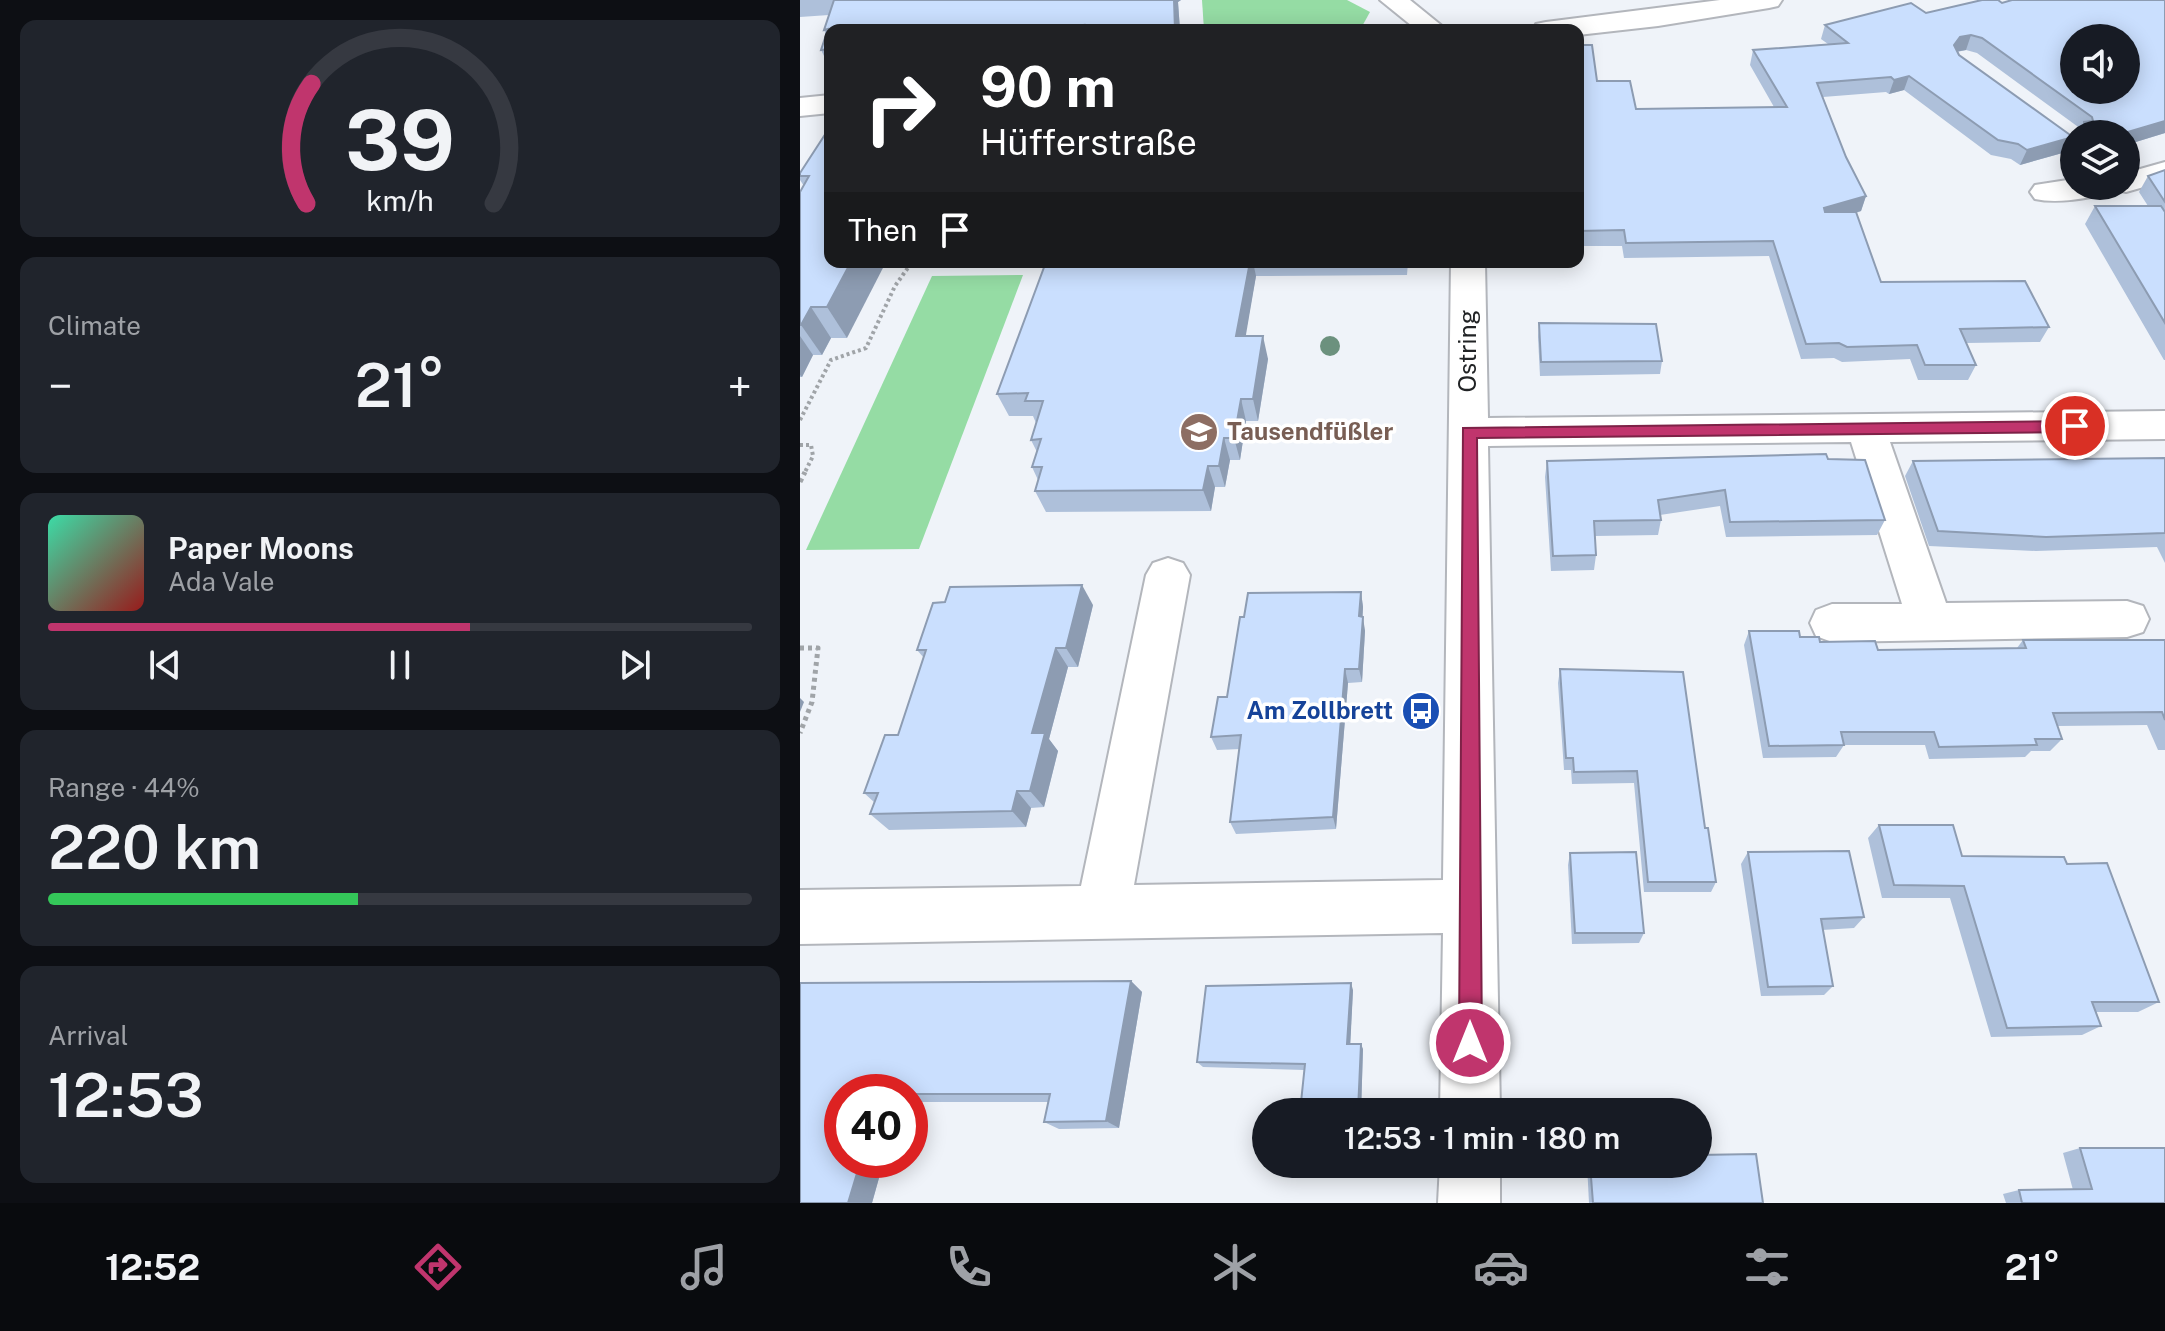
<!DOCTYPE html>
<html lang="en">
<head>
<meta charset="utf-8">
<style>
	body { margin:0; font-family:"Public Sans",sans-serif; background:#20242c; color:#f1f3f6; height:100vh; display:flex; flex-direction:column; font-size:30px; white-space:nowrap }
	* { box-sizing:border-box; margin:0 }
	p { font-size:26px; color:#9ea1a6 }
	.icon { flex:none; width:44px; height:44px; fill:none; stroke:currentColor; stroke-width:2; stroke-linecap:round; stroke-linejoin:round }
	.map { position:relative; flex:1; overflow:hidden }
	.panel { display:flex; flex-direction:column; gap:20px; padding:20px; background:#0d0f14; width:800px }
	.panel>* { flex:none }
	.guide { position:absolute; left:24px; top:24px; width:760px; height:244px; border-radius:16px; box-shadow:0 4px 20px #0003; background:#202124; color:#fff; overflow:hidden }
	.controls { position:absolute; left:1260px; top:24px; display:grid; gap:16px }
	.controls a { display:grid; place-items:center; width:80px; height:80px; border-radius:50%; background:#171b24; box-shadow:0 4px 20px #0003; font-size:40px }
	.speed { position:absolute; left:24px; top:1074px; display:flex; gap:16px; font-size:40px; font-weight:700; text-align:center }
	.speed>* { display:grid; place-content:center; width:104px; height:104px; border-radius:50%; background:#171b24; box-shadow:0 4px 20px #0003; line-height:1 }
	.speed .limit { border:12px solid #d22; background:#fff; color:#111 }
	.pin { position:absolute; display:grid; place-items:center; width:68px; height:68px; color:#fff; margin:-34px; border:4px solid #fff; border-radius:50%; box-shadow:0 2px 8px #0007 }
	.me { position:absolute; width:88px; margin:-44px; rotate:0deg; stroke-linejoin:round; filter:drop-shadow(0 0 6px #0008) }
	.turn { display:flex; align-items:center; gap:28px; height:168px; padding:0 24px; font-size:36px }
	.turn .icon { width:104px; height:104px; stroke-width:2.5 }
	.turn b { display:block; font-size:56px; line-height:68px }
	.then { display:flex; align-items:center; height:76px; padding:0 24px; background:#0003; gap:16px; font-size:30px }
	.big { font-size:60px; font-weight:600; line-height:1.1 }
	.panel .tile { flex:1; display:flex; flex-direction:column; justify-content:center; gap:12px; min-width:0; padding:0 28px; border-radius:16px; background:#20242c }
	.panel .dial { align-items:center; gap:0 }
	.dial svg { height:208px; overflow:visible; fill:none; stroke:#363941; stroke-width:7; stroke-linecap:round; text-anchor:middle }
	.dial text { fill:#f1f3f6; stroke:none }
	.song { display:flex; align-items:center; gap:24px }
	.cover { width:96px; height:96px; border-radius:12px; background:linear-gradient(135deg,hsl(160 70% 55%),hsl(0 70% 35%)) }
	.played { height:8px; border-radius:4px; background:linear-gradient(90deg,#c0356d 60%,#363941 60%) }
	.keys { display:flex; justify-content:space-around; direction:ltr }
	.heat { display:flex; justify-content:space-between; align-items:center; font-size:44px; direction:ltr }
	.charge { height:12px; border-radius:6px; background:linear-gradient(90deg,#34c759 44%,#363941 0) }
	.trip { position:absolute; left:452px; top:1098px; width:460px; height:80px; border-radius:40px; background:#171b24; box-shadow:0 4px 20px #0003; font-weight:600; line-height:80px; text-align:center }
	.tab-bar { display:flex; height:128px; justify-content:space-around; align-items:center; background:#090b0e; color:#9ea1a6 }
	.tab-bar .icon { width:56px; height:56px }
	.tab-bar .current { color:#c0356d }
	.tab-bar b { font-size:36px; color:#f1f3f6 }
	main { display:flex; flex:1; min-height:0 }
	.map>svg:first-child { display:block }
	.green { fill:#95dca4 }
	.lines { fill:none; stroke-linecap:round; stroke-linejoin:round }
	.minor-casing { stroke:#b3b6bc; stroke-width:4 }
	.major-casing { stroke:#b3b6bc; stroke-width:4 }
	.path-far1 { stroke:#a0a4a8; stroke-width:4; stroke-dasharray:3 3; stroke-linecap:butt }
	.path { stroke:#a0a4a8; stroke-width:5; stroke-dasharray:4 4; stroke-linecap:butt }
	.minor { fill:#fff; fill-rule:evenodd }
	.major { fill:#fff; fill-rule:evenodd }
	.tree { fill:#6c917e }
	.wall { fill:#aec0da }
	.shaded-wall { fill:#8d9cb2 }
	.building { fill:#cadffe; stroke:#8d9cb2; stroke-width:2; fill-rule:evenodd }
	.route { fill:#c0356d; stroke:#7d2247; stroke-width:2 }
	.labels { text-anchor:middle; stroke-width:7; stroke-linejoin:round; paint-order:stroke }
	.street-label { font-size:24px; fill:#212325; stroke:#fff }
	.education-label { font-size:24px; font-weight:bold; fill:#785e54; stroke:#fff; text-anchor:start }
	.transit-label { font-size:24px; font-weight:bold; fill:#164399; stroke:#fff; text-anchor:end }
</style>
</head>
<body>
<main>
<section class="panel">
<div class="tile dial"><svg viewBox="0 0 100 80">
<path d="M14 69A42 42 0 1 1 86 69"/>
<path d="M14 69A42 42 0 0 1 16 23" stroke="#c0356d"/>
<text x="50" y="56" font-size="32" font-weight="700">39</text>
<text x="50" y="72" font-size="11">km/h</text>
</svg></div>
<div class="tile"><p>Climate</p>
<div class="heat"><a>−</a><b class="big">21°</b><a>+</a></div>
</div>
<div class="tile">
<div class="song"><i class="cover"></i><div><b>Paper Moons</b><p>Ada Vale</p></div></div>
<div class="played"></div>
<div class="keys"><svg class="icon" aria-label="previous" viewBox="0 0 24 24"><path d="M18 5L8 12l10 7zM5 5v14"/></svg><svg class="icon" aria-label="pause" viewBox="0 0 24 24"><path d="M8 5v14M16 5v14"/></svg><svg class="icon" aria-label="next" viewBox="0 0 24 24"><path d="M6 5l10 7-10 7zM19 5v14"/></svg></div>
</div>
<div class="tile"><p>Range · 44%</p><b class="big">220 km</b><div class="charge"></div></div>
<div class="tile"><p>Arrival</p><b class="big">12:53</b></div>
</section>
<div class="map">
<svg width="1365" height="1203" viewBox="0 0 1365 1203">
	<rect width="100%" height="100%" fill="#eff3f9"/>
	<!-- green -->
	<g class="green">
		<polygon points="402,0 547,0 570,12 560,30 404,30"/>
		<polygon points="223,275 119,549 6,550 132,276"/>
	</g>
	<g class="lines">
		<!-- minor casing -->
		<g class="minor-casing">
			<g id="minor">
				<polygon points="30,95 30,113 0,116 0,98"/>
				<path d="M 1365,162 L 1365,181 L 1326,192 L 1314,189 L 1311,193 C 1288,198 1258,204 1235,199 L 1230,192 L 1235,185 L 1274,179 L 1274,186 L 1326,186 L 1326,173 Z"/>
				<polygon points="651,262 685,262 688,418 1365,411 1365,439 1090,442 1146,603 1327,601 1343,606 1349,619 1343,632 1327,637 1032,642 1016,636 1010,623 1016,610 1032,604 1102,604 1051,442 688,446 700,1112 640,1112 643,933 0,944 0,890 281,886 346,575 353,563 368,558 383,563 390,575 334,885 643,880"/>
				<polygon points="640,1164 700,1164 700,1203 638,1203"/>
			</g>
		</g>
		<!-- major casing -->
		<g class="major-casing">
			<g id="major">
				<polygon points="580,0 610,0 647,30 617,30"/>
				<polygon points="920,0 982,0 978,6 969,8 858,26 778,35 778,30 733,30 736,24 746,22"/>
			</g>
		</g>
		<!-- path-far1 -->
		<g class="path-far1">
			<polyline points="0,420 31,360 66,348 95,286 112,262"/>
			<polyline points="0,445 11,445 13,456 4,474"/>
		</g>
		<!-- path -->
		<g class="path">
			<polyline points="0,482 5,472"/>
			<polyline points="0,648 18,648 12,702 0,733"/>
		</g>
		<!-- minor -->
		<use href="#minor" class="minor"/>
		<!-- major -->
		<use href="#major" class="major"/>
	</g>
	<!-- trees -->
	<circle class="tree" cx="530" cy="346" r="10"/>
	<!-- wall -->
	<g class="wall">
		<polygon points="0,0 381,0 378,2 380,30 30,30 30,68 21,50 26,35 24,30 29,15 0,17"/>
		<polygon points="1365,0 1365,133 1326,145 1326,134 1278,134 1281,129 1177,53 1166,50 1157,52 1159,55 1266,152 1220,165 1211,159 1191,155 1104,90 1089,94 1086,92 1023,97 1046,157 1066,196 1061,211 1056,213 1081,282 1249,327 1240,342 1166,343 1176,365 1168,380 1118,380 1110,359 1042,362 1034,358 1001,359 969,256 824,258 822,246 778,246 778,45 797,81 836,109 974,107 950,65 953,50 1028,44 1021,39 1025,25 1202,3"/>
		<polygon points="30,133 47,338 31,338 22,355 13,355 2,377 0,377 0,192 4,186 0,180 0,173"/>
		<polygon points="1365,170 1365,360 1364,360 1285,224 1295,206 1348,206 1339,192 1348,176"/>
		<polygon points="246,262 608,262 607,275 456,276 445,336 468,359 458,421 446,421 440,460 430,460 425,487 415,487 411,511 246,512 235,491 238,480 232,467 237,452 231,440 236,423 233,416 209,416 197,394"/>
		<polygon points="739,323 862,361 860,374 740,376 738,337"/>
		<polygon points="1365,458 1365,563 1357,547 1236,551 1129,546 1105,476 1113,461"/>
		<polygon points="1028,459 1085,520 1077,535 926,537 920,506 860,515 861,520 858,535 795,536 796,555 794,570 751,571 745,477 747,461"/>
		<polygon points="561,592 563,607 562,617 565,631 562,682 548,683 536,829 436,834 430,822 440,749 417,750 411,737 427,697 444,617"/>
		<polygon points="293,605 278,667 268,667 249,739 258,751 244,807 231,808 226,827 89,830 70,814 74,802 64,793 98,735 124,658 117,650"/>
		<polygon points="949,631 1000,637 1020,642 1078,650 1217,648 1223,640 1365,640 1365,750 1358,750 1347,725 1258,726 1262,739 1250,751 1231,751 1225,757 1129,759 1125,745 1044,745 1036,757 963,758 944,645"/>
		<polygon points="760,669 905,828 916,882 911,892 844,892 834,783 772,784 771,770 764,770 758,683"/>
		<polygon points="1079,825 1162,856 1267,864 1359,1002 1338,1012 1296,1012 1301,1026 1282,1035 1191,1037 1150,898 1082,898 1068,838"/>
		<polygon points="948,852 1064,917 1054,928 1022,930 1033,986 1024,995 961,996 941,864"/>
		<polygon points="770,853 844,933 839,943 772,944 768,865"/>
		<polygon points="331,981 342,992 319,1128 259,1129 244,1122 249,1102 110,1102 110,1092 42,1092 42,1160 84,1160 72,1203 0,1203 0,983"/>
		<polygon points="553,990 550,1044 563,1049 561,1112 501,1112 504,1070 403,1067 397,1062"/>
		<polygon points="1280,1148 1365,1203 1206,1203 1203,1194 1219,1190 1273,1190 1263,1153"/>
		<polygon points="787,1164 898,1164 963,1203 789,1203"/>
	</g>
	<!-- shaded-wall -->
	<g class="shaded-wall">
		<polygon points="374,0 381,0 378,2 380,30 375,30"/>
		<polygon points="1171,35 1166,50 1154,52 1154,45 1160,37"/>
		<polygon points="1109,76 1104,90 1089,94 1094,80"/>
		<polygon points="1365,121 1365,133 1326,145 1326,134 1321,134"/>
		<polygon points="1314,125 1310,134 1284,134"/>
		<polygon points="1273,137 1266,152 1220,165 1227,150"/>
		<polygon points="1066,196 1061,211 1020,223 1024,208"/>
		<polygon points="51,262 86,262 47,338 27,307"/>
		<polygon points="450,262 453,262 456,276 442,358 436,336"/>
		<polygon points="11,307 31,338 22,355 1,325"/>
		<polygon points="0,336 13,355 2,377 0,375"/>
		<polygon points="463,336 468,359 458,421 453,399"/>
		<polygon points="441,399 446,421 440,460 434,438"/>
		<polygon points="424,438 430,460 425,487 419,466"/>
		<polygon points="408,466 415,487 411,511 403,490"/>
		<polygon points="282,585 293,605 278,667 266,648"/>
		<polygon points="561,592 563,607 562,631 559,616"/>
		<polygon points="563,617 565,631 562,682 559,669"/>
		<polygon points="256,648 268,667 249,739 258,751 244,807 230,791 232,733"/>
		<polygon points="545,669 548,683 536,829 533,817"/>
		<polygon points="0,698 4,702 0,712"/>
		<polygon points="217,791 231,808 226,827 212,811"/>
		<polygon points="331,981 342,992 319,1128 306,1121"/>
		<polygon points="551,983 553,990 550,1050 547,1044"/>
		<polygon points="561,1044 563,1049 561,1112 559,1112"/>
		<polygon points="61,1160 84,1160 72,1203 48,1203"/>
	</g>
	<!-- building -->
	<g class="building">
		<polygon points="34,0 374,0 375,30 282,30 284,25 233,30 30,30 30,49 21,50 28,29 24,30"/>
		<path d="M 1182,0 L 1198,0 L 1202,3 L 1212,0 L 1365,0 L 1365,121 L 1321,134 L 1314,125 L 1285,134 L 1284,122 L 1293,121 L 1292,117 L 1182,38 L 1171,35 L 1160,37 L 1154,45 L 1159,55 L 1273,137 L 1227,150 L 1218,144 L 1198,140 L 1109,76 L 1094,80 L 1091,77 L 1017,83 L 1046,157 L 1066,196 L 1024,208 L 1025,212 L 1056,212 L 1081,282 L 1225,281 L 1249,327 L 1160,329 L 1176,365 L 1125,365 L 1117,345 L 1047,347 L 1039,343 L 1006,344 L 973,241 L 826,243 L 824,230 L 778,231 L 778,45 L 792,45 L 797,81 L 830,81 L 836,109 L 987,107 L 953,50 L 1048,43 L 1025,25 L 1111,3 L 1126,13 ZM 1274,38 L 1326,38 L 1326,90 L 1274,90 Z"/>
		<polygon points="26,133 30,133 30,262 51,262 27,307 11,307 1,325 0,325 0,192 9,176 0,176 0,173"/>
		<polygon points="1365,170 1365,202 1348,176"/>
		<polygon points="1295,206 1361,206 1365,212 1365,323"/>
		<polygon points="246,262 450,262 436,336 463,336 453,399 441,399 434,438 424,438 419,466 408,466 403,490 235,491 242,467 232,467 241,439 231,440 243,401 225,401 228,393 197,394"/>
		<polygon points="739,323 856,324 862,361 741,362"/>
		<polygon points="1026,454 1028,459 1065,460 1085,520 930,522 925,490 858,500 861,520 794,521 796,555 753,556 747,461"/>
		<polygon points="1365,458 1365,533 1246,537 1138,531 1113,461"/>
		<polygon points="282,585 266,648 256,648 232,733 245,733 230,791 217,791 212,811 70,814 78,793 64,793 85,735 98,735 126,650 117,650 133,603 145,602 150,587"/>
		<polygon points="561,592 559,616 563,617 559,669 545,669 533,817 430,822 441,735 411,737 418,697 427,697 440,617 444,617 448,593"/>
		<polygon points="949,631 999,631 1000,637 1019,637 1020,642 1075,641 1078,650 1226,648 1223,640 1365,640 1365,720 1362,712 1253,713 1262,739 1235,739 1237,745 1139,747 1134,732 1041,732 1044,745 969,746"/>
		<polygon points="760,669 883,672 905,828 908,828 916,882 848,882 837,771 774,772 773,758 766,758"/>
		<polygon points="1079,825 1153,825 1162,856 1264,857 1267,864 1307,863 1359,1002 1292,1002 1301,1026 1207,1028 1164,886 1094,885"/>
		<polygon points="1049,851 1064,917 1021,919 1033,986 968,987 948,852"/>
		<polygon points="836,852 844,933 775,933 770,853"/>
		<polygon points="331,981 306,1121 244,1122 250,1094 110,1094 110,1092 42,1092 42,1160 61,1160 48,1203 0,1203 0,983"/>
		<polygon points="551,983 547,1044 561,1044 558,1111 500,1112 505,1064 397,1062 406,986"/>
		<polygon points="1280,1148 1365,1148 1365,1203 1222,1203 1219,1190 1292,1189"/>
		<polygon points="956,1154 963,1203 793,1203 790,1164 898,1164 898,1155"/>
	</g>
	<!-- route -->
	<polygon class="route" points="1275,421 1283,426 1275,432 677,438 682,1043 679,1052 670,1055 662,1052 659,1043 663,428"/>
	<!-- icons -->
	<defs>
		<g id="school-disc" transform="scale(2)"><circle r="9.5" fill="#8d6e63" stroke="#fff"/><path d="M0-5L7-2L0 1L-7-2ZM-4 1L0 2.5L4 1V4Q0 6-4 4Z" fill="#fff"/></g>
		<g id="bus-disc" transform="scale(2)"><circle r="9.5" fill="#1a4fb4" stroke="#fff"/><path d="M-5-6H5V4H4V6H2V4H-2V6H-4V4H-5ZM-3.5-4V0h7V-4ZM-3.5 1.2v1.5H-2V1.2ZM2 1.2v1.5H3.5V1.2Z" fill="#fff"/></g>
	</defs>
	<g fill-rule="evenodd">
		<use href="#school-disc" x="399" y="432"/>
		<use href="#bus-disc" x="621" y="711"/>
	</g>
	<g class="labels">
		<!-- street labels -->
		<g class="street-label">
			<text transform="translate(668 351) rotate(-90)" y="8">Ostring</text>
		</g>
		<!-- education labels -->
		<g class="education-label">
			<text x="427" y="440">Tausendfüßler</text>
		</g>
		<!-- transit labels -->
		<g class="transit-label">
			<text x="593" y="719">Am Zollbrett</text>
		</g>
	</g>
</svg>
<div class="controls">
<a><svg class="icon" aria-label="sound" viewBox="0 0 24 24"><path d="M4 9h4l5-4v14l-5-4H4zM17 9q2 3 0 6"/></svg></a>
<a><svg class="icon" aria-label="layers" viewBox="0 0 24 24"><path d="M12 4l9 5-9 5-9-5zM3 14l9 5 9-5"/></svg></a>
</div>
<div class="speed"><div class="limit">40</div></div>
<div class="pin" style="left:1275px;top:426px;background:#d93025"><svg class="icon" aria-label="arrive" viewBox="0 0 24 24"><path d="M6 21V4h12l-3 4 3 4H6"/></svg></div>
<svg class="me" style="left:670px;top:1043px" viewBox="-20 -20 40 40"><circle r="17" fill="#c0356d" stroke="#fff" stroke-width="3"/><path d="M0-11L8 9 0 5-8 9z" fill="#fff"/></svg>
<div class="trip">12:53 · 1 min · 180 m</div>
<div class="guide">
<div class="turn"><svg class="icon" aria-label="right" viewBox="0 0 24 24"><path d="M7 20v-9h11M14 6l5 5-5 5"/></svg><div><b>90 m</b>Hüfferstraße</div></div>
<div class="then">Then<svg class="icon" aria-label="arrive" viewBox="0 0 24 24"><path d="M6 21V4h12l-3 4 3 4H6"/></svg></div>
</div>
</div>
</main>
<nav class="tab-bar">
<b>12:52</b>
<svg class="icon current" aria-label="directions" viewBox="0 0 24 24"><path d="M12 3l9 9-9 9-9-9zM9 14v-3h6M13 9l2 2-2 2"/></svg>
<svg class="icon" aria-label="music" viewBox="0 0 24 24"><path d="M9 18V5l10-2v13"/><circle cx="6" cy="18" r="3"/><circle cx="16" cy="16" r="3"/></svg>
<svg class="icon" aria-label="phone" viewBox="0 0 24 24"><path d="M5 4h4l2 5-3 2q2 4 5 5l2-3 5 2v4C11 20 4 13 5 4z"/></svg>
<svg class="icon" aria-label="climate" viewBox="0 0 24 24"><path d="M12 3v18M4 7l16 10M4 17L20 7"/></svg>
<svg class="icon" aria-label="car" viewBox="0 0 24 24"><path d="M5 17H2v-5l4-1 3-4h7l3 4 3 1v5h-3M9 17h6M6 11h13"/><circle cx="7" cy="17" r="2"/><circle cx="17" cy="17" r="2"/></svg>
<svg class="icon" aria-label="filters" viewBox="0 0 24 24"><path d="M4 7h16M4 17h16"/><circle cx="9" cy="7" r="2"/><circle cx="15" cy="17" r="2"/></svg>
<b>21°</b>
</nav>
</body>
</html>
